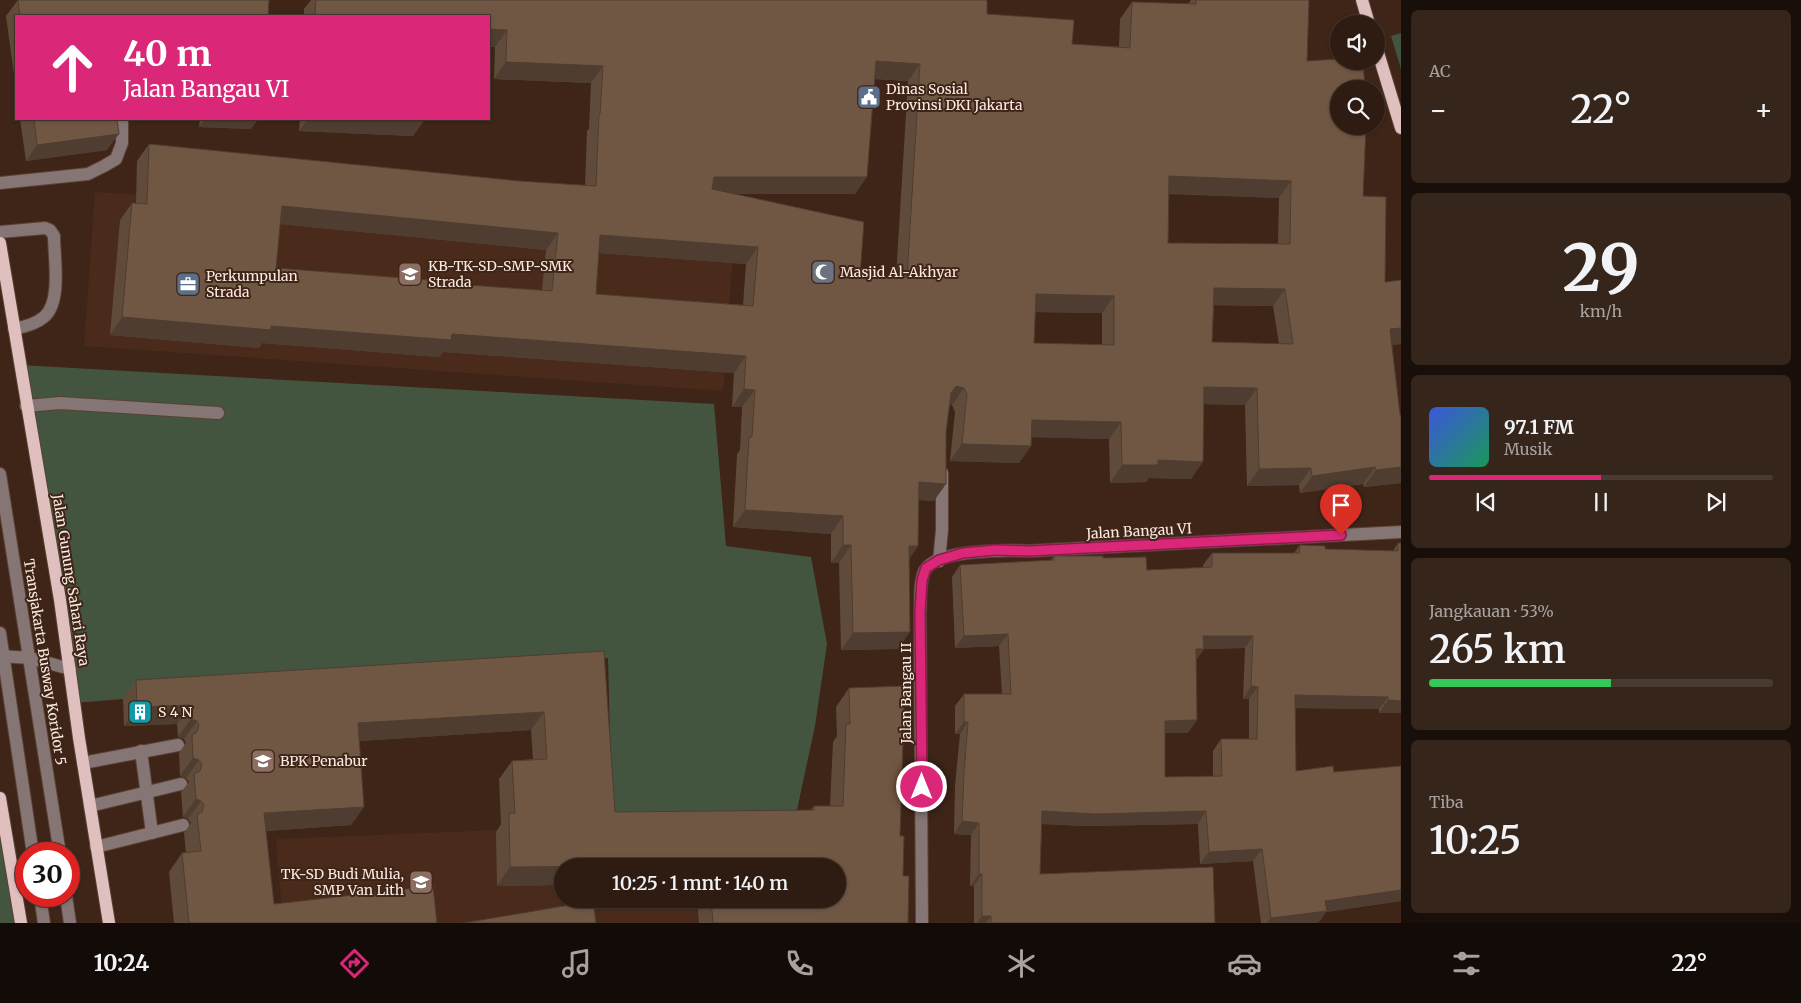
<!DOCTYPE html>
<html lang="id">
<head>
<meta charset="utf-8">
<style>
	body { margin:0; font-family:Merriweather,serif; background:#36251b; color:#f1f3f6; height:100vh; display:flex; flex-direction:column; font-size:19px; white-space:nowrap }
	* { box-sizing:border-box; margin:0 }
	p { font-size:16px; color:#a7a19f }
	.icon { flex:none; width:28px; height:28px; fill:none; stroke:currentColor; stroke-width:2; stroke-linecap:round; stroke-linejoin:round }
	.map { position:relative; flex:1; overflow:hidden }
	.side { display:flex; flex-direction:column; gap:10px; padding:10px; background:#190f0a; width:400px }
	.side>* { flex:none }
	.hud { position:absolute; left:15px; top:15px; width:475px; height:105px; border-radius:0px; box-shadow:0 1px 4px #0004,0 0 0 1px #493a32; background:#db2777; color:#fff; overflow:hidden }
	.fabs { position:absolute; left:1330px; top:15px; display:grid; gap:10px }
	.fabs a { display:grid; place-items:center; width:55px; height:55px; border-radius:50%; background:#2e1c12; box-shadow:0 1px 4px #0004,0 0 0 1px #493a32; font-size:25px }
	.speed { position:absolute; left:15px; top:842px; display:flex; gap:10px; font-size:25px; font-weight:700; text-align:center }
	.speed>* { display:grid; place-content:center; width:65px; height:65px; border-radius:50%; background:#2e1c12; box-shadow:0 1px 4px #0004,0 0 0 1px #493a32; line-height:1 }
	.speed .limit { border:8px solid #d22; background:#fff; color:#111 }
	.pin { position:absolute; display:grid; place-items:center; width:42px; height:42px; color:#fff; margin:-51px -21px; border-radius:50% 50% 50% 0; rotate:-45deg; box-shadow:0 0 5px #0007 }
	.pin .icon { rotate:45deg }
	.me { position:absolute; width:55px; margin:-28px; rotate:0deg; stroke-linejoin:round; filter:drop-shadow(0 0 4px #0008) }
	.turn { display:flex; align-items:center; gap:18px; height:105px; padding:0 25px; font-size:22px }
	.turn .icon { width:65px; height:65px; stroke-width:2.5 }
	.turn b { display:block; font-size:35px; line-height:42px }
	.big { font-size:38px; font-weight:600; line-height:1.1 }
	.side .card { flex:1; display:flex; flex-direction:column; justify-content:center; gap:8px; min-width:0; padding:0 18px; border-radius:8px; background:#36251b }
	.side .dial { align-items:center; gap:0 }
	.dial b { font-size:65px; line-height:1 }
	.song { display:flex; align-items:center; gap:15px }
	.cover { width:60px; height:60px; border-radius:8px; background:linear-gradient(135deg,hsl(230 70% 55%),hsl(150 70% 35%)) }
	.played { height:5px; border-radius:2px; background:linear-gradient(90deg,#db2777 50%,#493a32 50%) }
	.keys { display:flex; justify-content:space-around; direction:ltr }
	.heat { display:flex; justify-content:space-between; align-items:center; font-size:28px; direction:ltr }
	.charge { height:8px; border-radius:4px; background:linear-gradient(90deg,#34c759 53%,#493a32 0) }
	.trip { position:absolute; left:554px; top:858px; width:292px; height:50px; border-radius:25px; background:#2e1c12; box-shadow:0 1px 4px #0004,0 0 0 1px #493a32; font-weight:600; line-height:50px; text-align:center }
	.dock { display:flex; height:80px; justify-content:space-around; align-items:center; background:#120b07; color:#a7a19f }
	.dock .icon { width:35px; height:35px }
	.dock .selected { color:#db2777 }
	.dock b { font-size:22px; color:#f1f3f6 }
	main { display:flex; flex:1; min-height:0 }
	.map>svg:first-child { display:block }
	.built { fill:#4a2a1b }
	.green { fill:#44553f }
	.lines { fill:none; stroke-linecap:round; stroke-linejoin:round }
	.minor-casing { stroke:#594134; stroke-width:14 }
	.major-casing { stroke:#594134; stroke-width:14 }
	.minor { stroke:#857575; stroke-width:12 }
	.major { stroke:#e0bfbf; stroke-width:12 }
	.wall { fill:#604b3a; fill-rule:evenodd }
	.shaded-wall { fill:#4e3d30 }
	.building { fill:#705744; stroke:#4e3d30; fill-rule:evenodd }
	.route-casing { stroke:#8e194d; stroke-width:12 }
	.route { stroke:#db2777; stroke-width:9 }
	.labels { text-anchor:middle; stroke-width:4; stroke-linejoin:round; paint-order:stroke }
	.poi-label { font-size:14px; fill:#fceae2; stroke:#3e2518; text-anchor:start }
	.street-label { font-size:14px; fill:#fceae2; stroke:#3e2518 }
</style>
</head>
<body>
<main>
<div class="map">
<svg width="1401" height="923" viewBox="0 0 1401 923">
	<rect width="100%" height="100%" fill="#3e2518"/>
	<!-- built -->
	<g class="built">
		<polygon points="95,192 238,202 737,198 723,391 84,346"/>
		<polygon points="623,825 562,866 562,899 771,899 773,923 283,923 276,839"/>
	</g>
	<!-- green -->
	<g class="green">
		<polygon points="1401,33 1401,69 1391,36"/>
		<polygon points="20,365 714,404 726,546 811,557 827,644 815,726 797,810 612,815 608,658 75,703"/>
		<polygon points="0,793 21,923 0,923"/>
	</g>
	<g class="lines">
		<!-- minor casing -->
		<g class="minor-casing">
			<g id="minor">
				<polyline points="0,183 88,174 104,166 116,159 122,143 122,119"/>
				<path d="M 0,232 L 45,228 L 50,230 L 54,236 C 54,258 62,302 44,317 C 36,324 24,327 14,329"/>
				<polyline points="26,406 60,403 218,413"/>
				<polyline points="0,474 60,854"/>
				<polyline points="939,561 942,530 942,473"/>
				<polyline points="0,633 33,854"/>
				<polyline points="0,656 30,658 70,669"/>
				<polyline points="141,751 152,833"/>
				<polyline points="83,763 178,745"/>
				<polyline points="90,806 181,784"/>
				<polyline points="96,847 183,825"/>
				<polyline points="40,896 44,923"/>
				<polyline points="66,896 70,923"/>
				<path d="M 922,923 L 920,612 C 921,599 919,582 925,570 C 938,549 1007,550 1029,551 L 1401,532"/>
			</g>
		</g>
		<!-- major casing -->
		<g class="major-casing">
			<g id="major">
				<polyline points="1362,0 1369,24"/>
				<polyline points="1376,46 1401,128"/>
				<polyline points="0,243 60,600 79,738 109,923"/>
				<polyline points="0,798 21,923"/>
			</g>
		</g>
		<!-- minor -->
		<use href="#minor" class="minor"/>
		<!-- major -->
		<use href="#major" class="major"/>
	</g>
	<!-- wall -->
	<g class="wall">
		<polygon points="18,0 268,16 16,16 16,89 6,16"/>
		<path d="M 311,0 L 987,0 L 987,14 L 1072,44 L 1119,47 L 1120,19 L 1132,2 L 1188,4 L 1191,0 L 1309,0 L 1307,61 L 1363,196 L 1401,344 L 1392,345 L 1400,415 L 1401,415 L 1401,483 L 1364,487 L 1363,484 L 1300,493 L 1299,485 L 1247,486 L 1245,405 L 1204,404 L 1191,479 L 1149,478 L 1146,482 L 1110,483 L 1109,439 L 1031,437 L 1031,446 L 1019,463 L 950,461 L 955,412 L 952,405 L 949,404 L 934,501 L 919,500 L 918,546 L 909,559 L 898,649 L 841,650 L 839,563 L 831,563 L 831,534 L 733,527 L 737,454 L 740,450 L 742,407 L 732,407 L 734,373 L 443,352 L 439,357 L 262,343 L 259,348 L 110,335 L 120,220 L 132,203 L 136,203 L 137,161 L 149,144 L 519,181 L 585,186 L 587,131 L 589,129 L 591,83 L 494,79 L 495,47 L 489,16 L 304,16 L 304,9 ZM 874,79 L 908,81 L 896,277 L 860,276 L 737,194 L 855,194 ZM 1169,194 L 1279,198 L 1278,244 L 1168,243 ZM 280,224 L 546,250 L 542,290 L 455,284 L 276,268 ZM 599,253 L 746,264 L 743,305 L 596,294 ZM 1214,305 L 1273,306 L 1279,344 L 1212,342 ZM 1035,312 L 1102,313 L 1102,345 L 1034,343 Z"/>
		<polygon points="20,119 117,119 107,150 26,161"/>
		<polygon points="200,119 258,119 251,129 199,127"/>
		<polygon points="300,119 425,119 413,136 299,131"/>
		<path d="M 1398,543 L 1401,543 L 1401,713 L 1379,713 L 1379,709 L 1295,708 L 1296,771 L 1334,772 L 1401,766 L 1401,901 L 1326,912 L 1318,923 L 1261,923 L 1253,861 L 1200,864 L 1198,824 L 1086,826 L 1041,824 L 1040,874 L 1215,923 L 974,923 L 974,886 L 970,886 L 971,835 L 954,834 L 955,786 L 960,734 L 955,734 L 955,706 L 964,694 L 1002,694 L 999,646 L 955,648 L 952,577 L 960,565 L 1051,560 L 1054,556 L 1103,558 L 1147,570 L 1203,568 L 1203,565 L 1212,553 L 1294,553 L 1300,545 L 1325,549 L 1393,551 ZM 1245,648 L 1243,699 L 1249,699 L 1249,739 L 1221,739 L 1213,751 L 1213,776 L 1165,777 L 1165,733 L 1188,733 L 1196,660 L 1204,649 Z"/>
		<polygon points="604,651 615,812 811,810 814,806 830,806 833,742 837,736 836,707 849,688 900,836 903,876 908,923 699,923 697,899 838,899 838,866 562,866 562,885 497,886 496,832 501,824 499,779 512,761 533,759 531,730 359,741 364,807 351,825 266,831 274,904 437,923 174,923 169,872 182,853 186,853 184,833 191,823 188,819 183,817 181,792 189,782 186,778 180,776 179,753 186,743 184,739 178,737 177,724 124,726 123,699 136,680"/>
	</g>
	<!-- shaded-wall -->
	<g class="shaded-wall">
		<polygon points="489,29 507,30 495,47 489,47"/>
		<polygon points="876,61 920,64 908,81 864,78"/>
		<polygon points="506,62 603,66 591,83 494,79"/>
		<polygon points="205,119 258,119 251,129 199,127"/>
		<polygon points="308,119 425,119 413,136 299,131"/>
		<polygon points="119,134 107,150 26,161 37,145"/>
		<polygon points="1169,176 1291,181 1279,198 1157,193"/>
		<polygon points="714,177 867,177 855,194 702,194"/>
		<polygon points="282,206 558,233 546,250 270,223"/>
		<polygon points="600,235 758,247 746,264 588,252"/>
		<polygon points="1214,288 1285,289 1273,306 1202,305"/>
		<polygon points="1036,294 1114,296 1102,313 1024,312"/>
		<polygon points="122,317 271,326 452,334 746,356 734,373 443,352 439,357 262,343 259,348 110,335"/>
		<polygon points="1401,328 1401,344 1378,346 1390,329"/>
		<polygon points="956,386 964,388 952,405 944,403 951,393"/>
		<polygon points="1204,387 1257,388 1245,405 1192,404"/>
		<polygon points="744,389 755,390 742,407 732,407"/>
		<polygon points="1032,420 1121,422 1109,439 1020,437"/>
		<polygon points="962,444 1031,446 1019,463 950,461"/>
		<polygon points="1158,460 1203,462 1191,479 1149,478 1146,482 1110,483 1122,465"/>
		<polygon points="1375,467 1363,484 1300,493 1312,476"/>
		<polygon points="1401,467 1401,483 1364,487 1376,470"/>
		<polygon points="1311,468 1299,485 1247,486 1259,469"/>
		<polygon points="919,482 946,484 934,501 907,499"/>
		<polygon points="745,510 843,516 831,534 733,527"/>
		<polygon points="843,545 851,545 839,563 831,563"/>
		<polygon points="909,546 918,546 906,563"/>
		<polygon points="910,632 898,649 841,650 853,633"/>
		<polygon points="1008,634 999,646 955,648 964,636"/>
		<polygon points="1203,636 1253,636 1245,648 1195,649"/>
		<polygon points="1196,649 1204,649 1195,661"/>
		<polygon points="1251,686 1258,687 1249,699 1243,699"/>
		<polygon points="1295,695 1388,697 1379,709 1286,708"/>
		<polygon points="1388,700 1401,701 1401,713 1379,713"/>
		<polygon points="190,705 177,724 124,726 137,707"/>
		<polygon points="544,712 531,730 345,742 358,723"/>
		<polygon points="191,719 197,721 184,739 178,737"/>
		<polygon points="1197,720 1188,733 1156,733 1165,721"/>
		<polygon points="964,722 968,722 960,734 955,734"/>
		<polygon points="193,758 199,760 186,778 180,776"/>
		<polygon points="196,799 201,801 188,819 183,817"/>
		<polygon points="364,807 351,825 251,832 264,813"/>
		<polygon points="1042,811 1206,811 1198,824 1086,826 1033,823"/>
		<polygon points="962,821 979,823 971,835 954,834"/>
		<polygon points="1262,849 1253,861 1200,864 1209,852"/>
		<polygon points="709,865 708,866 615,866"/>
		<polygon points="510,867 562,867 562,885 497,886"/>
		<polygon points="979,874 982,874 974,886 970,886"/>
		<polygon points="1401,890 1401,901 1326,912 1318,923 1267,923 1271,918 1325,901"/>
		<polygon points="982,916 991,916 986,923 977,923"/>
	</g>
	<!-- building -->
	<g class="building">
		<polygon points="18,0 269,0 268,16 20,16"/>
		<path d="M 316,0 L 987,0 L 987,14 L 1074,20 L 1072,44 L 1130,48 L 1132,2 L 1196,4 L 1196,0 L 1309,0 L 1307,61 L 1339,59 L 1339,61 L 1363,61 L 1365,89 L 1339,89 L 1339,126 L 1366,126 L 1363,196 L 1386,197 L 1385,282 L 1401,280 L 1401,328 L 1390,329 L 1400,415 L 1401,415 L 1401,467 L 1376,470 L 1375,467 L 1312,476 L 1311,468 L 1259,469 L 1257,388 L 1204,387 L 1203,462 L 1158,460 L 1158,465 L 1122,465 L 1121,422 L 1032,420 L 1031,446 L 962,444 L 967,394 L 964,388 L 956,386 L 951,393 L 946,432 L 946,484 L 919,482 L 918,546 L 909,546 L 910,632 L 853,633 L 851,545 L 843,545 L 843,516 L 745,510 L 749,437 L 752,437 L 755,390 L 744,389 L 746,356 L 452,334 L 451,340 L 271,326 L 271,330 L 122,317 L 132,203 L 147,204 L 149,144 L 519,181 L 596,186 L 599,114 L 600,114 L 603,66 L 506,62 L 507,30 L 489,29 L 489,16 L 315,16 ZM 876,61 L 920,64 L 907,277 L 860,276 L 864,222 L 712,189 L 714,177 L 867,177 ZM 1169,176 L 1291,181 L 1290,244 L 1168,243 ZM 282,206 L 558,233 L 552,291 L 455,284 L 456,282 L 276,268 ZM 600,235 L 758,247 L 753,306 L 596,294 ZM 1214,288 L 1285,289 L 1293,344 L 1212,342 ZM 1036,294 L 1114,296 L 1114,345 L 1034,343 Z"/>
		<polygon points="34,119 117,119 119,134 37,145"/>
		<path d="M 1398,543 L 1401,543 L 1401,701 L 1388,700 L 1388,697 L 1295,695 L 1296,771 L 1333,766 L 1334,772 L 1401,766 L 1401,890 L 1325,901 L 1327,911 L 1271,918 L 1262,849 L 1209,852 L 1206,811 L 1095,814 L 1042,811 L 1040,874 L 1213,867 L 1215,923 L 991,923 L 991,916 L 982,916 L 982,874 L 979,874 L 979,823 L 962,821 L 964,773 L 968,722 L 964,722 L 964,694 L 1011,694 L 1008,634 L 964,636 L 960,565 L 1054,560 L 1054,556 L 1103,556 L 1103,558 L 1146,557 L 1147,570 L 1212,567 L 1212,553 L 1299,553 L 1300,545 L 1325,546 L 1325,549 L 1398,551 ZM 1203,636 L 1253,636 L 1251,686 L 1258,687 L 1257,739 L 1221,739 L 1222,776 L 1165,777 L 1165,721 L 1197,720 L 1196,649 L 1204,649 Z"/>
		<polygon points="604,651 615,812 814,810 814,806 843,806 846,724 850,724 849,688 903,686 904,712 900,836 904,836 903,876 909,876 908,923 713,923 711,899 838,899 838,866 709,866 709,865 510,867 509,813 515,813 512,761 547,759 544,712 358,723 364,807 264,813 274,904 433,886 437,923 189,923 182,853 201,851 197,815 202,812 204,805 201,801 196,799 194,774 200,771 202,764 199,760 193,758 192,735 197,732 199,725 197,721 191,719 190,705 137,707 136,680"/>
		<polygon points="593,901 596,923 463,923"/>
	</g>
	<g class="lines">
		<!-- route casing -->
		<g class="route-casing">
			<polyline id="route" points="922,787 920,612 922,580 926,568 939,560 963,553 996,550 1029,551 1341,535"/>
		</g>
		<!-- route -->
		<use href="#route" class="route"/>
	</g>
	<!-- icons -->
	<defs>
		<g id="civic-square" transform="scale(1.25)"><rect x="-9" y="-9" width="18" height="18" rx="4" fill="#5c6f8a" stroke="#3e2518"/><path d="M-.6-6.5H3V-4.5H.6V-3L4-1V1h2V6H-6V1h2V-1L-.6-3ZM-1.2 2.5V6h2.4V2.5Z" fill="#fff"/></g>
		<g id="mosque-square" transform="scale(1.25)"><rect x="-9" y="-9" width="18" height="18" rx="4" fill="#6b7280" stroke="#3e2518"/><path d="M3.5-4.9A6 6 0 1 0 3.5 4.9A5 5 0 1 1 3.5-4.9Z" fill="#fff"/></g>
		<g id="school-square" transform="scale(1.25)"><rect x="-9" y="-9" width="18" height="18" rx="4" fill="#8d6e63" stroke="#3e2518"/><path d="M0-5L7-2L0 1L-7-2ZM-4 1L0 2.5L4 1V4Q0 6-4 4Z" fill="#fff"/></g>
		<g id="office-square" transform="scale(1.25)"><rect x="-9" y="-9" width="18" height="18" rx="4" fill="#5c6f8a" stroke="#3e2518"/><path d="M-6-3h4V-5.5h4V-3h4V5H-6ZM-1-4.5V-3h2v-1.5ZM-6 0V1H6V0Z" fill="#fff"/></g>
		<g id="building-square" transform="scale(1.25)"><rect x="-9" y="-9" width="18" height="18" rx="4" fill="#0f9aa8" stroke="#3e2518"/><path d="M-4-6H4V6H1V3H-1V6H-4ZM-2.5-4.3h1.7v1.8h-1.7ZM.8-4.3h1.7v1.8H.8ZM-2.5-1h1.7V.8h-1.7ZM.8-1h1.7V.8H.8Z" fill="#fff"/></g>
	</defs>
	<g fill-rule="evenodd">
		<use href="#civic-square" x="869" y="97"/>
		<use href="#mosque-square" x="823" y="272"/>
		<use href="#school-square" x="410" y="274"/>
		<use href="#office-square" x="188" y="284"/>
		<use href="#building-square" x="140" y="712"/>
		<use href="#school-square" x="263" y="761"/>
		<use href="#school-square" x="421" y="882"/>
	</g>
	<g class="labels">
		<!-- poi labels -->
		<g class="poi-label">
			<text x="886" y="94">Dinas Sosial<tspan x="886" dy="16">Provinsi DKI Jakarta</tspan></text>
			<text x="428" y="271">KB-TK-SD-SMP-SMK<tspan x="428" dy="16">Strada</tspan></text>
			<text x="840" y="277">Masjid Al-Akhyar</text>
			<text x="206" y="281">Perkumpulan<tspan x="206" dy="16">Strada</tspan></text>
			<text x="158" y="717">S 4 N</text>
			<text x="280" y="766">BPK Penabur</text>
			<text x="404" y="879" text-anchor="end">TK-SD Budi Mulia,<tspan x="404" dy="16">SMP Van Lith</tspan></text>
		</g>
		<!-- street labels -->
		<g class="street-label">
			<text transform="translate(1139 531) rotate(-3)" y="5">Jalan Bangau VI</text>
			<text transform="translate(71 580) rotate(81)" y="5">Jalan Gunung Sahari Raya</text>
			<text transform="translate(45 662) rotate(81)" y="5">Transjakarta Busway Koridor 5</text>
			<text transform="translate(906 693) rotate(-90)" y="5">Jalan Bangau II</text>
		</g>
	</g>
</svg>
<div class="fabs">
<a><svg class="icon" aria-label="sound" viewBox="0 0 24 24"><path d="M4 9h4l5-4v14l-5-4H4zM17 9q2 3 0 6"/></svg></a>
<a><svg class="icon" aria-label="search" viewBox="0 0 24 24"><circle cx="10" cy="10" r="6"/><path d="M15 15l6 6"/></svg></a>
</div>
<div class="speed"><div class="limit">30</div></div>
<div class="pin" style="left:1341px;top:535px;background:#d93025"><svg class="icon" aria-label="arrive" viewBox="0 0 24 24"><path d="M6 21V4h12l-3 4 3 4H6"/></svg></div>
<svg class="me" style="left:922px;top:787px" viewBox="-20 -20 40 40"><circle r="17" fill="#db2777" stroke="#fff" stroke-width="3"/><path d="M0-11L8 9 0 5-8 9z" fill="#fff"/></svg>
<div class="trip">10:25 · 1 mnt · 140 m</div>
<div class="hud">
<div class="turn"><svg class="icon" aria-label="ahead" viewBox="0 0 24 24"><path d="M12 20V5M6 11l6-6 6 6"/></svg><div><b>40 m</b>Jalan Bangau VI</div></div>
</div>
</div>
<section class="side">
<div class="card"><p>AC</p>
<div class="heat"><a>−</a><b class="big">22°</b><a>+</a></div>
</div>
<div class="card dial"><b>29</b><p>km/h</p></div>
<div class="card">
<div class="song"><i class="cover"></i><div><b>97.1 FM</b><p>Musik</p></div></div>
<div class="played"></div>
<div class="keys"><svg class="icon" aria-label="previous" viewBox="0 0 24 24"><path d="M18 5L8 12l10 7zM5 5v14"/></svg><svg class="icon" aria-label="pause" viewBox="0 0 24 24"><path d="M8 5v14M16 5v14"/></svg><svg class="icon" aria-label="next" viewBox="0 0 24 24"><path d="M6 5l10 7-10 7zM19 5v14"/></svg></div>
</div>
<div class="card"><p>Jangkauan · 53%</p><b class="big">265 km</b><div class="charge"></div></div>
<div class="card"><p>Tiba</p><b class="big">10:25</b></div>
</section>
</main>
<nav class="dock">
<b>10:24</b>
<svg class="icon selected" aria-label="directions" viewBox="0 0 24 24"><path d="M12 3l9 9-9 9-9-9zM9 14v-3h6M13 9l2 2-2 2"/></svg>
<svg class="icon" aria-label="music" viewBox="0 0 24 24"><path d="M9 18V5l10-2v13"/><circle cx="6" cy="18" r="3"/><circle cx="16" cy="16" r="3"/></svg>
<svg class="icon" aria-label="phone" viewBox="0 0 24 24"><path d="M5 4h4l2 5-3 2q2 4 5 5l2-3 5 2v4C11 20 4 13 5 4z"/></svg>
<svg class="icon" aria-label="climate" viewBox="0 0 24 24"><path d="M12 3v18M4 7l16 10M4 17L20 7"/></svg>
<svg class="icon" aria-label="car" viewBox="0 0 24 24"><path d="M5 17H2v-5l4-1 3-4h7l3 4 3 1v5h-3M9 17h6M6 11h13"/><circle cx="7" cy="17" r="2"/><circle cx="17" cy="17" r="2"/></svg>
<svg class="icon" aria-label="filters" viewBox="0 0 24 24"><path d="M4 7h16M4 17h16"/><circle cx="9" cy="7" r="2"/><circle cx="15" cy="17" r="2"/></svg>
<b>22°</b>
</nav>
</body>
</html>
